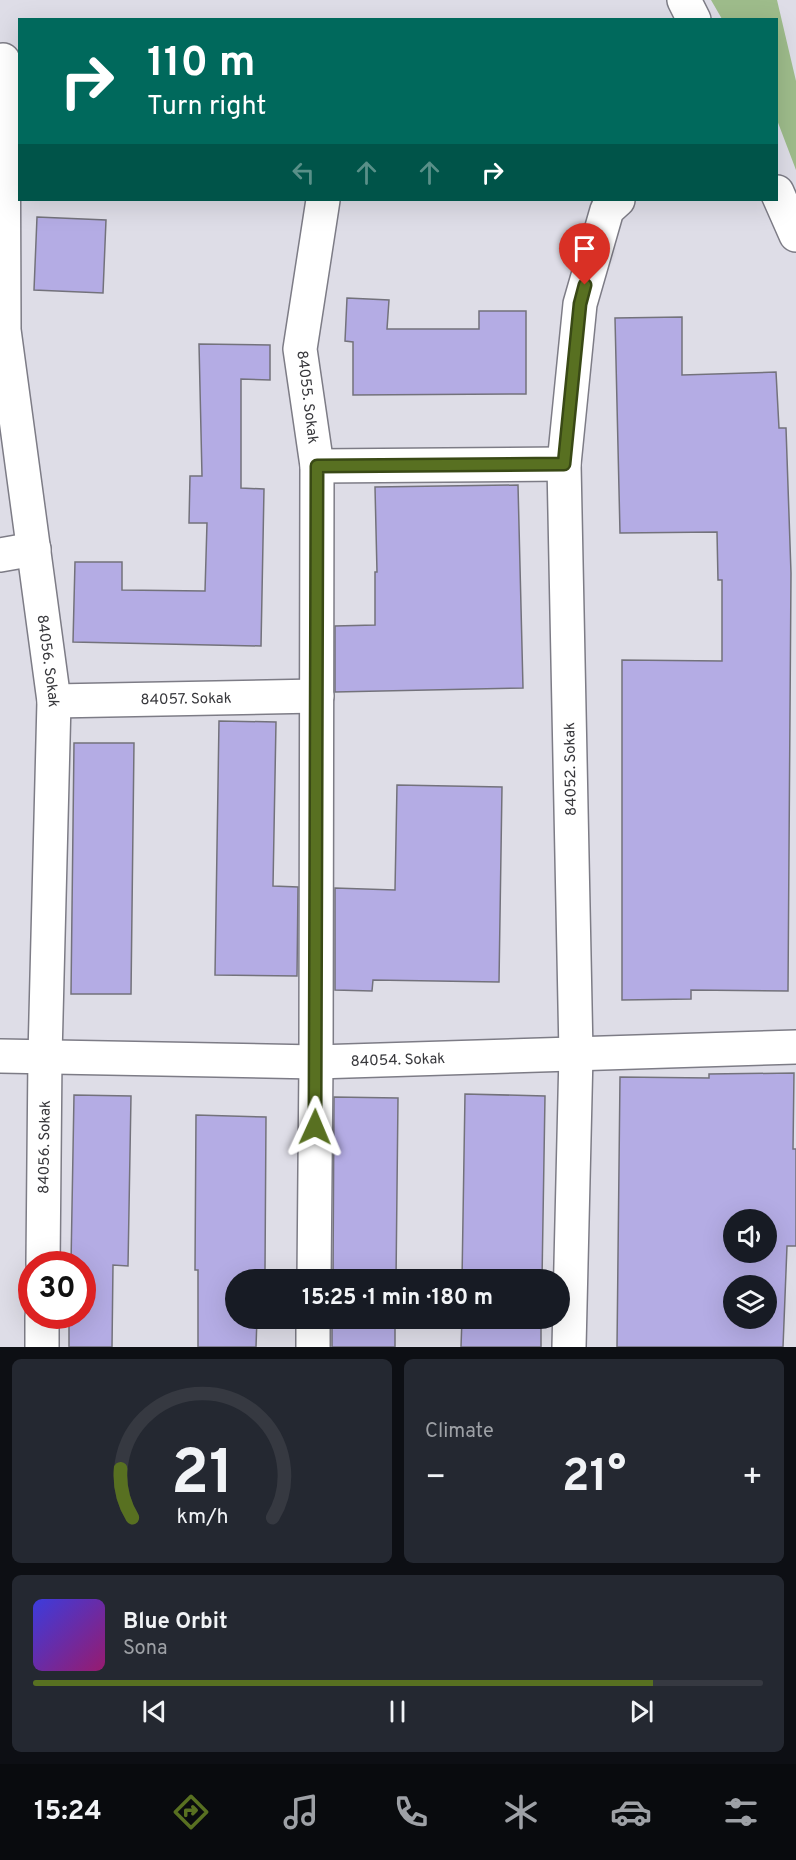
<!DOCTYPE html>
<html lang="en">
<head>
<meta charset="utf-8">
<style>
	body { margin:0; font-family:Overpass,sans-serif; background:#242831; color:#f1f3f6; height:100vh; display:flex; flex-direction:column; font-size:22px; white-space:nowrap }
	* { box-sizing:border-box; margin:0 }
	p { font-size:20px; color:#9ea1a6 }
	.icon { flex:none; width:33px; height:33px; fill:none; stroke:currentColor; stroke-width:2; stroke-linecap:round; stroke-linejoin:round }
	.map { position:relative; height:1347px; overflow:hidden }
	.details { display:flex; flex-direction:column; gap:12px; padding:12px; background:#0d0f14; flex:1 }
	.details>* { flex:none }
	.guide { position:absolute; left:18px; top:18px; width:760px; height:183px; border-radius:0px; box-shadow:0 6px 24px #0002; background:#00695c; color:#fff; overflow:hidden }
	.controls { position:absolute; left:723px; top:1209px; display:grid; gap:12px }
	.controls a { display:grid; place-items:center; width:54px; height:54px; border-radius:50%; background:#171b24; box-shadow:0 6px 24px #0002; font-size:30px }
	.speed { position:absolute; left:18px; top:1251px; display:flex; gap:12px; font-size:30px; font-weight:700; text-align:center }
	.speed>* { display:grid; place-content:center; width:78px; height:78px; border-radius:50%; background:#171b24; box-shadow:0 6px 24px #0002; line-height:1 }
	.speed .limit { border:9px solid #d22; background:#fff; color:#111 }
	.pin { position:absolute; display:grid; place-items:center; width:51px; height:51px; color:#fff; margin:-62px -26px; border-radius:50% 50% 50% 0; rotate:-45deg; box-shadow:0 0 6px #0007 }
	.pin .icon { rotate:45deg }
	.me { position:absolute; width:66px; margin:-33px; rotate:1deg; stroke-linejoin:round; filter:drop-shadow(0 0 4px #0008) }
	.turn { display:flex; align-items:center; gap:21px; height:126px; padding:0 30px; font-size:27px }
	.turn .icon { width:78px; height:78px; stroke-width:2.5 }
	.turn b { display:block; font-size:42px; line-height:51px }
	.lanes { display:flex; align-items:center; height:57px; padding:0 30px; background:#0003; justify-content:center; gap:30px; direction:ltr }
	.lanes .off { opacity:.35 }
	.big { font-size:45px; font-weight:700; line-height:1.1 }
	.details .card { flex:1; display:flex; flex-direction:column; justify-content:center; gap:9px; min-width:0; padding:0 21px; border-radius:9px; background:#242831 }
	.details .dial { align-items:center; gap:0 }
	.dial svg { height:156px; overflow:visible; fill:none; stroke:#363941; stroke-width:7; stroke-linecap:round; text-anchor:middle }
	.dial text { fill:#f1f3f6; stroke:none }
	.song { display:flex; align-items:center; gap:18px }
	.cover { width:72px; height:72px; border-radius:9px; background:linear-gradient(135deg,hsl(240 70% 55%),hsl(320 70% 35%)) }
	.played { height:6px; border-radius:3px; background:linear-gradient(90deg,#587021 85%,#363941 85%) }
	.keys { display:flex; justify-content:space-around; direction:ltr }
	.heat { display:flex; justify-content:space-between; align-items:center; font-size:33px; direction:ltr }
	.details .tiles { flex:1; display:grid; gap:12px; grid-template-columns:1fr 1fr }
	.card:last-child { grid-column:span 2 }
	.trip { position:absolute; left:225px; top:1269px; width:345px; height:60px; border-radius:30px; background:#171b24; box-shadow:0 6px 24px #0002; font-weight:700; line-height:60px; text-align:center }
	.tab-bar { display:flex; height:96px; justify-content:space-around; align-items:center; background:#090b0e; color:#9ea1a6 }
	.tab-bar .icon { width:42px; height:42px }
	.tab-bar .on { color:#587021 }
	.tab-bar b { font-size:27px; color:#f1f3f6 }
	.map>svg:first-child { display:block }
	.green { fill:#9ebc8b }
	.building { fill:#b4ace4; stroke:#73727b; stroke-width:1.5; fill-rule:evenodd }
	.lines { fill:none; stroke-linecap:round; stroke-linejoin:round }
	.minor-casing { stroke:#7d7c86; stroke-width:36 }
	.secondary-casing { stroke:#7d7c86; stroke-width:36 }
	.minor { stroke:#fff; stroke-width:33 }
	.secondary { stroke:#fff; stroke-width:33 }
	.route-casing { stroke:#394915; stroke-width:15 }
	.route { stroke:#587021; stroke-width:10 }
	.labels { text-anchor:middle; stroke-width:6; stroke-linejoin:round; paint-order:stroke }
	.street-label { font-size:15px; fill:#38383c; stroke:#fff }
</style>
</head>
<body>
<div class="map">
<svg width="796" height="1347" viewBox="0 0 796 1347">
	<rect width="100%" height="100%" fill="#dedde7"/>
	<!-- green -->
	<polygon class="green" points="711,0 777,0 796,81 796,170 777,120 777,20 722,19"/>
	<!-- building -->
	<g class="building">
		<polygon points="37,217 106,220 103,293 34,290"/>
		<polygon points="347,298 389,300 387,329 479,329 479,311 526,311 526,394 353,395 353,342 345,341"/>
		<polygon points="682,317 682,375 776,372 779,428 786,428 791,573 788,991 691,990 691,999 622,1000 622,660 722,661 722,580 718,580 717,532 620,533 615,318"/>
		<polygon points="199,344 270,345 270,380 241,379 241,488 264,489 261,646 73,642 75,562 122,562 122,590 205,591 207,523 189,523 190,476 202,476"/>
		<polygon points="518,485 523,688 335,692 335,626 375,625 375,572 377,572 375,487"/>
		<polygon points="219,721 276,722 273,886 298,887 297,976 215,975"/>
		<polygon points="74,743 134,743 131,994 71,994"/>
		<polygon points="397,785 502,787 499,982 373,980 372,991 335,990 335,888 395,890"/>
		<path d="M 794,1073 L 793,1149 L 796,1149 L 796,1246 L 787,1246 L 783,1347 L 617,1347 L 620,1077 L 709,1078 L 709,1074 ZM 734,1220 L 766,1220 L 766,1252 L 734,1252 ZM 734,1286 L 766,1286 L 766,1318 L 734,1318 Z"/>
		<polygon points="465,1094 545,1096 542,1280 462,1280"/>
		<polygon points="74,1095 131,1096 128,1266 113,1265 112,1347 69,1347 69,1316 82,1316 82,1264 71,1264"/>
		<polygon points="334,1097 398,1098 396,1280 333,1280"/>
		<polygon points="196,1115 266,1117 265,1270 257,1270 257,1280 236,1280 236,1318 257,1318 256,1347 198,1347 198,1270 195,1270"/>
		<rect x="332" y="1318" width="63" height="29"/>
		<polygon points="462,1318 541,1318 541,1347 461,1347"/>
	</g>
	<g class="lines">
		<!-- minor casing -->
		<g class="minor-casing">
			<g id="minor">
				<path id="s1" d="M 3,60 L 4,330 L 54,701 L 45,1056 L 43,1264"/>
				<polyline points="317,466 564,464"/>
				<polyline points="0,555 34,549"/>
				<path id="s2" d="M 54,701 L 317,696"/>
				<path id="s3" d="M 0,1056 L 316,1062 L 796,1047"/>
				<polyline points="314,1280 316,1062 317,466 300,349 323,200"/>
				<polyline points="42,1347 42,1316"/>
				<polyline points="313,1347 313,1318"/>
				<polyline points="569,1347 576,1054 564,464 580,304 607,210 618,200"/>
			</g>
		</g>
		<!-- secondary casing -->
		<g class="secondary-casing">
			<g id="secondary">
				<polyline points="684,0 694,20"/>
				<polyline points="777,192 796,235"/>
			</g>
		</g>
		<!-- minor -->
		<use href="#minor" class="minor"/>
		<!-- secondary -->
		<use href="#secondary" class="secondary"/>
	</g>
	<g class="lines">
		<!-- route casing -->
		<g class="route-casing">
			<polyline id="route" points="315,1127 317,466 564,464 580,304 585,285"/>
		</g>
		<!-- route -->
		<use href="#route" class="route"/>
	</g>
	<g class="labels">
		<!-- street labels -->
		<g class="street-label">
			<text transform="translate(308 397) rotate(83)" y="5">84055. Sokak</text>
			<text dy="5" stroke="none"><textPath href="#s1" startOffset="604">84056. Sokak</textPath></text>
			<text dy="5" stroke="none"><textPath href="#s2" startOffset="132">84057. Sokak</textPath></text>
			<text transform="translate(570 769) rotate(-91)" y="5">84052. Sokak</text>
			<text dy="5" stroke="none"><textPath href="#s3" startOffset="398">84054. Sokak</textPath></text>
			<text transform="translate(44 1147) rotate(-89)" y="5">84056. Sokak</text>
		</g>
	</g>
</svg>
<div class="controls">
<a><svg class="icon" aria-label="sound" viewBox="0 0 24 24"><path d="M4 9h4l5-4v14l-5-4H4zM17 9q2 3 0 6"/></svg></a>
<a><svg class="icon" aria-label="layers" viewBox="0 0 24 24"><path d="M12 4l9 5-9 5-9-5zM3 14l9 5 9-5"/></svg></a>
</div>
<div class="speed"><div class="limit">30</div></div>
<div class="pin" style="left:585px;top:285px;background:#d93025"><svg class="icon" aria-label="arrive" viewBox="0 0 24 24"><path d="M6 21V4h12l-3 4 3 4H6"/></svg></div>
<svg class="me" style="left:315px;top:1127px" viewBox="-20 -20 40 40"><path d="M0-17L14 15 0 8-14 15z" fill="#587021" stroke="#fff" stroke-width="4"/></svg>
<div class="trip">15:25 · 1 min · 180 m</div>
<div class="guide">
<div class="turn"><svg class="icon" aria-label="right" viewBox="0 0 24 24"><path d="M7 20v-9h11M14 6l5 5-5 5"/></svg><div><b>110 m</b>Turn right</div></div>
<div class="lanes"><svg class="icon off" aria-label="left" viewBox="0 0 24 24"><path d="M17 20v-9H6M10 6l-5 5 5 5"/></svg><svg class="icon off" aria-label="ahead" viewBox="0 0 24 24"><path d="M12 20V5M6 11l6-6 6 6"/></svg><svg class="icon off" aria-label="ahead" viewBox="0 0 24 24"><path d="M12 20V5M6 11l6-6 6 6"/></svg><svg class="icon" aria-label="right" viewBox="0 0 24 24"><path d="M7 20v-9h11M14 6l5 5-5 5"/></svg></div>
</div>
</div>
<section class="details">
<div class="tiles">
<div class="card dial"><svg viewBox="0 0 100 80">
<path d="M14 69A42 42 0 1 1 86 69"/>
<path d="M14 69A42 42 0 0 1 8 44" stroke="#587021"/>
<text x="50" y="56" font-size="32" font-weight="700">21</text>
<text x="50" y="72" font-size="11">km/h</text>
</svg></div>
<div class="card"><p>Climate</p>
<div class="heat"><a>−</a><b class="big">21°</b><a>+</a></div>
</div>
<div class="card">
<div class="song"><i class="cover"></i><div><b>Blue Orbit</b><p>Sona</p></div></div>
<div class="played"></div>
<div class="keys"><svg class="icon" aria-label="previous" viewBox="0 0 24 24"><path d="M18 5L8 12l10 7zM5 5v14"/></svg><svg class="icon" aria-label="pause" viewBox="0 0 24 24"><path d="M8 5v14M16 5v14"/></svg><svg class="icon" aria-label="next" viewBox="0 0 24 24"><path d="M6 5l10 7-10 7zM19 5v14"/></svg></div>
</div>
</div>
</section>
<nav class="tab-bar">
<b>15:24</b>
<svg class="icon on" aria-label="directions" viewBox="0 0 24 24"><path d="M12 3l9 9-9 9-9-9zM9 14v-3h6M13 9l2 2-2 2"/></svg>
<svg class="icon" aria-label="music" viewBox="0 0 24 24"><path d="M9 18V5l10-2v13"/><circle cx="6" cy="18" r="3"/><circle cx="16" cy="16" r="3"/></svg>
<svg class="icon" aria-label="phone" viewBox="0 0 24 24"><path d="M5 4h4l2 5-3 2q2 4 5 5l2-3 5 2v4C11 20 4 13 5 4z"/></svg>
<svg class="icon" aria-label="climate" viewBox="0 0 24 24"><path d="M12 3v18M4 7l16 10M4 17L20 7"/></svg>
<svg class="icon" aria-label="car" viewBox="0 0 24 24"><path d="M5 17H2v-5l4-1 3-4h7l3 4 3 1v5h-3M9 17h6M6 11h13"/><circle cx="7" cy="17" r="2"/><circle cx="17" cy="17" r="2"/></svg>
<svg class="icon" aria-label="filters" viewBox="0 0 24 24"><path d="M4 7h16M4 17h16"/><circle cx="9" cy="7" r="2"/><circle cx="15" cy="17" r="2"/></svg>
</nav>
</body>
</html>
